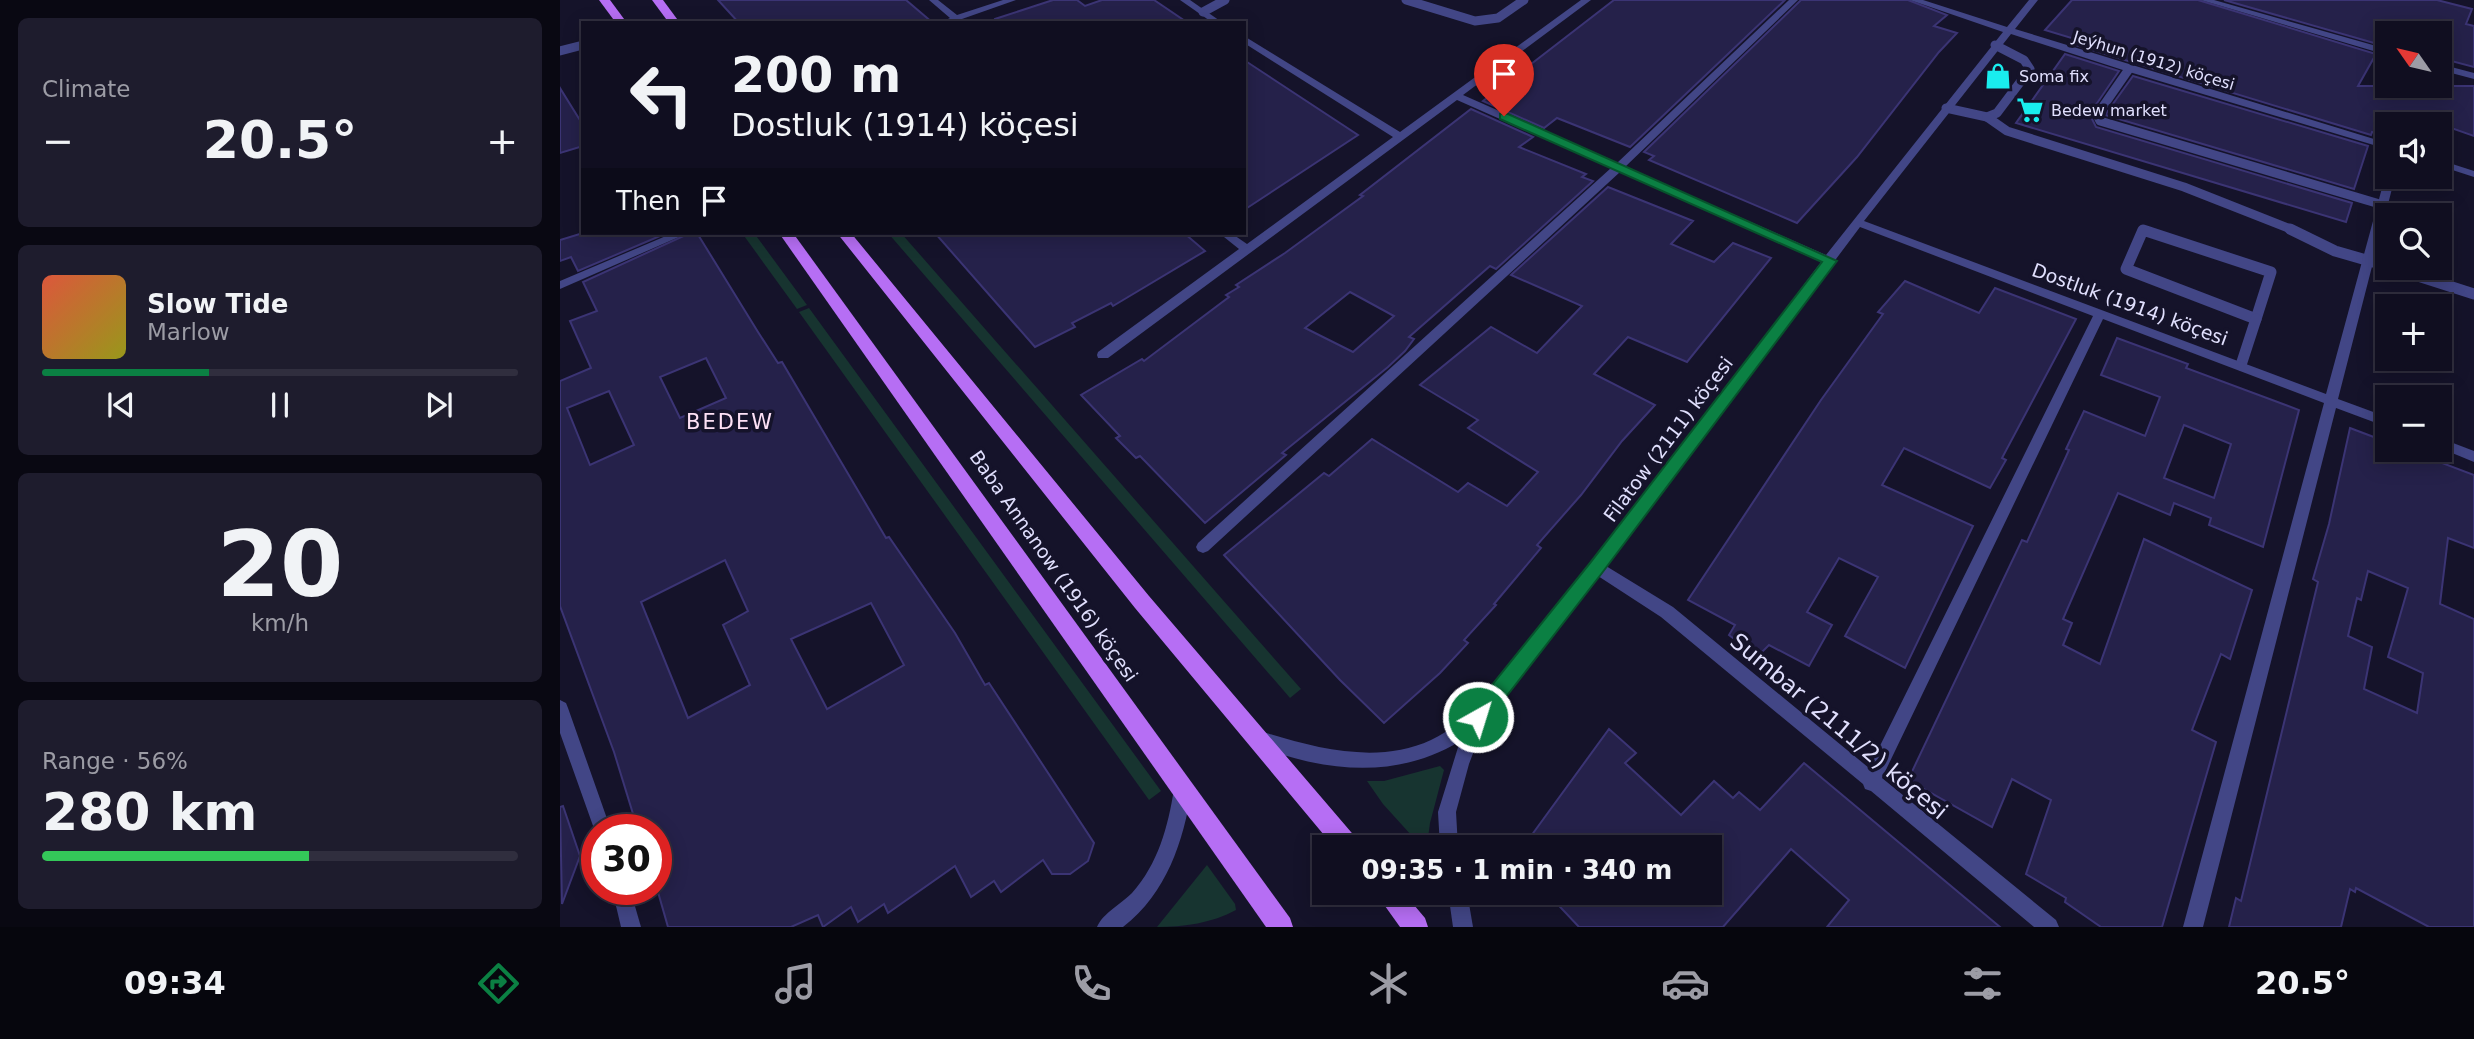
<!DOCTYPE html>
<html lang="en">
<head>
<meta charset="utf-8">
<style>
	body { margin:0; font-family:"DejaVu Sans",sans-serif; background:#1e1c2d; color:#f1f3f6; height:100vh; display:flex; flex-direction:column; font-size:26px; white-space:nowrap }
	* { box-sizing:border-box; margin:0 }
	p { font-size:23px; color:#9c9ca5 }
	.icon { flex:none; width:38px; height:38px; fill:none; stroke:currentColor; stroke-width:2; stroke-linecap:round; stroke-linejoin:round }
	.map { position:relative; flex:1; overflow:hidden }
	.side { display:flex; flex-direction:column; gap:18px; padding:18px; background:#090812; width:560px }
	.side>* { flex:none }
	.guide { position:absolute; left:21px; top:21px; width:665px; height:214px; border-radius:0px; box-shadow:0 4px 18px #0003,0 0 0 2px #302e3e; background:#100e20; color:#f1f3f6; overflow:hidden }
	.needle { width:46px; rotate:304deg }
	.controls { position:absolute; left:1815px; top:21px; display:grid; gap:14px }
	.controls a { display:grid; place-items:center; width:77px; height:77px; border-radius:0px; background:#100e20; box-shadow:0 4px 18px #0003,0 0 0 2px #302e3e; font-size:35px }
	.speed { position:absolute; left:21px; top:814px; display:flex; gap:14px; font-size:35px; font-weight:700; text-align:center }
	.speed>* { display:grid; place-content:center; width:91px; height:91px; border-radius:50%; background:#100e20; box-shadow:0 4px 18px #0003,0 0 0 2px #302e3e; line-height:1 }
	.speed .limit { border:10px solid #d22; background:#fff; color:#111 }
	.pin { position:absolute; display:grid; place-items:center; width:60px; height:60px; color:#fff; margin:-72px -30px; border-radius:50% 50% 50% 0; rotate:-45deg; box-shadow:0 0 7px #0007 }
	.pin .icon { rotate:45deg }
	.me { position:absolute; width:77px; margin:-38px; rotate:39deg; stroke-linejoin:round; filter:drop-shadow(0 0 5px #0008) }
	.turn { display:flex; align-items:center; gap:24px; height:147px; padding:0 35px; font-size:32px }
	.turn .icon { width:91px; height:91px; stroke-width:2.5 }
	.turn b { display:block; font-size:49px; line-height:60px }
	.then { display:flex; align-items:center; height:66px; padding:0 35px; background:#0003; gap:14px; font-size:26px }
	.big { font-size:52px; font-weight:700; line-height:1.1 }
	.side .widget { flex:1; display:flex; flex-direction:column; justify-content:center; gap:10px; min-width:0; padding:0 24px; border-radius:10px; background:#1e1c2d }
	.side .dial { align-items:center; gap:0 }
	.dial b { font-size:91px; line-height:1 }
	.song { display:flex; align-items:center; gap:21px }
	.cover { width:84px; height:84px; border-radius:10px; background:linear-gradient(135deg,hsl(10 70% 55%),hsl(60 70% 35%)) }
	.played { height:7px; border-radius:4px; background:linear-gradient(90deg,#0b8043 35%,#302e3e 35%) }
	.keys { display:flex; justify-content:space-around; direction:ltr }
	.heat { display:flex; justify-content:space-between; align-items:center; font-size:38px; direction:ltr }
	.charge { height:10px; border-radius:5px; background:linear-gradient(90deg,#34c759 56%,#302e3e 0) }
	.trip { position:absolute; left:752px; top:835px; width:410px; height:70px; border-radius:0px; background:#100e20; box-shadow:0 4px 18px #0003,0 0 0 2px #302e3e; font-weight:700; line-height:70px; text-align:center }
	.tabs { display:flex; height:112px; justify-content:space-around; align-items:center; background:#06060d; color:#9c9ca5 }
	.tabs .icon { width:49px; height:49px }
	.tabs .on { color:#0b8043 }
	.tabs b { font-size:32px; color:#f1f3f6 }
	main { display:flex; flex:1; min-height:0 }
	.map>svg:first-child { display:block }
	.green { fill:#173430 }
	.building { fill:#25214a; stroke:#3b3474; stroke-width:2; fill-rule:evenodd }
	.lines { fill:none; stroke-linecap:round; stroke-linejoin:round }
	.service-far1 { stroke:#424686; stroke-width:9 }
	.service { stroke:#424686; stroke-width:11 }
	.minor { fill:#424686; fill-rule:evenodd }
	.primary { fill:#b66ef4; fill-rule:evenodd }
	.route { fill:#0b8043; stroke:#07532c; stroke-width:2 }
	.labels { text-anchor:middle; stroke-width:7; stroke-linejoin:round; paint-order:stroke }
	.far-street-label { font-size:16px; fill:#e0dffd; stroke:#15132a }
	.far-poi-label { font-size:16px; fill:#e0dffd; stroke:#15132a; text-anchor:start }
	.street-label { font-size:19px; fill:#e0dffd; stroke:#15132a }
	.neighbourhood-label { font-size:21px; letter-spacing:2px; fill:#fde1f5; stroke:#15132a }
	.near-street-label { font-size:23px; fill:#e0dffd; stroke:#15132a }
</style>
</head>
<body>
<main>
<section class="side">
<div class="widget"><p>Climate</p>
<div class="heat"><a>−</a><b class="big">20.5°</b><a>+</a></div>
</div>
<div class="widget">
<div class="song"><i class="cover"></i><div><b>Slow Tide</b><p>Marlow</p></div></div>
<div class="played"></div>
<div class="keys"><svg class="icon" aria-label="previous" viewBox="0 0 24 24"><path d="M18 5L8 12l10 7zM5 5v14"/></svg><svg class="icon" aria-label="pause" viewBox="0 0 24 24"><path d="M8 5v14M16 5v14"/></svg><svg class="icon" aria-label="next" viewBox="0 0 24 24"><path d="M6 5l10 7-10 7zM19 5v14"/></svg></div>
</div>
<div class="widget dial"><b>20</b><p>km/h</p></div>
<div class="widget"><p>Range · 56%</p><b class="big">280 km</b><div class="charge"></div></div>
</section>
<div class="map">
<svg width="1914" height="927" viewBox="0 0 1914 927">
	<rect width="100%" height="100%" fill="#15132a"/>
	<!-- green -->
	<g class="green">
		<polygon points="182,233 194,233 247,305 237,309"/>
		<polygon points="328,233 341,233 741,689 730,698"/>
		<polygon points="249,308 601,791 589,800 239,312"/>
		<polygon points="880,766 884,770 870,823 867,845 862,847 823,804 807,781 824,781"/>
		<path d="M 647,865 L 675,904 L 676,910 C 652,923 624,927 597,927 Z"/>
	</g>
	<!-- building -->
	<g class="building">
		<polygon points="158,0 346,0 373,23 179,23"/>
		<polygon points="493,0 517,0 525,6 542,0 594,0 628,23 436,23 435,19"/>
		<polygon points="1054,0 1225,0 1070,147 997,118 984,128 923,101"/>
		<polygon points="1241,0 1348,0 1387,15 1374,26 1397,33 1379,52 1297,157 1237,223 1089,160 1094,156 1084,152"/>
		<polygon points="1512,0 1638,0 1816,54 1798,86 1914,86 1914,136 1880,124 1827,124 1827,136 1812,132 1811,135 1512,44 1515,39 1485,30"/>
		<polygon points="1664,0 1877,0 1912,9 1906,24 1914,26 1914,67 1880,58 1880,33 1827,33 1821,45"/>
		<polygon points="1505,54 1559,71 1531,112 1531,117 1536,127 1792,203 1786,222 1456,123"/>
		<polygon points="684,60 798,135 684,210"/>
		<polygon points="1573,76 1808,146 1794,189 1545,115"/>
		<polygon points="0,88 23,125 23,146 0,153"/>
		<path d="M 911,109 L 973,137 L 959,147 L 1026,174 L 1022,177 L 1033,181 L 936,269 L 930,266 L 849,337 L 854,339 L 845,351 L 828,367 L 722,453 L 726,455 L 645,523 L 580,456 L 576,458 L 556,438 L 560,436 L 521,395 L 582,359 L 584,361 L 669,297 L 666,295 L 679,287 L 676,285 L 725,253 L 803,196 L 800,195 ZM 790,292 L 834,316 L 793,352 L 745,328 Z"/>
		<polygon points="1048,187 1133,221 1111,244 1154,262 1173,243 1211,258 1127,362 1068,337 1034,374 1095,405 1062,441 1021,495 977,545 981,548 934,604 936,605 904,640 908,643 880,673 824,723 780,680 664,555 764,473 769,476 812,439 898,492 908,483 947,506 978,472 908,428 918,420 860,385 931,327 977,353 1022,306 951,275"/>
		<polygon points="23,233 107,233 18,271 11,257 0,261 0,240"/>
		<path d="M 130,233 L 137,233 L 198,332 L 218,363 L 222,362 L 326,538 L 329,537 L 395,633 L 425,685 L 429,683 L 534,843 L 528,861 L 510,874 L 492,874 L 483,860 L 441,892 L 434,881 L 411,897 L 395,866 L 328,913 L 324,904 L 298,922 L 291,907 L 263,927 L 258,915 L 231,927 L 108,927 L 96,885 L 96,830 L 78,830 L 54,752 L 0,606 L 0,381 L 31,368 L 10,321 L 37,311 L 23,282 ZM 146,358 L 166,398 L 120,418 L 100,377 ZM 49,391 L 74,445 L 30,465 L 7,408 ZM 165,560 L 188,611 L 163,625 L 190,685 L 128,718 L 81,602 ZM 311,603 L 344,665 L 267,709 L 231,639 Z"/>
		<polygon points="375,233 624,233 645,251 553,306 551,303 512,323 515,327 475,347"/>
		<polygon points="1345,281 1419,313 1435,288 1516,319 1442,458 1446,460 1430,488 1344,448 1322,485 1413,526 1345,668 1285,636 1318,577 1279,558 1247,612 1272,625 1249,666 1209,645 1197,657 1169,635 1175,625 1128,600 1261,400 1323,314 1318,312"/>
		<path d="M 1557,338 L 1628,364 L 1626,368 L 1739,410 L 1703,547 L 1649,525 L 1651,518 L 1614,503 L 1610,515 L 1558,493 L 1503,619 L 1512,623 L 1503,645 L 1540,664 L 1584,539 L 1692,590 L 1670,659 L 1661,654 L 1632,730 L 1656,742 L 1602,927 L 1541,927 L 1505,902 L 1506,898 L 1466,874 L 1491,800 L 1452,779 L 1432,827 L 1348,780 L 1462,540 L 1467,542 L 1509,450 L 1506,449 L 1524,411 L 1585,436 L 1600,397 L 1541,375 ZM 1624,425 L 1671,444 L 1654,498 L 1604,478 Z"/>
		<path d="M 1790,428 L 1827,442 L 1827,450 L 1848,450 L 1914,475 L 1914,548 L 1888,538 L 1880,604 L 1914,619 L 1914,927 L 1869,927 L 1796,888 L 1795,892 L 1790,889 L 1781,927 L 1669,927 L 1676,898 L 1681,901 L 1758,582 L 1753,579 L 1769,524 ZM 1808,571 L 1848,588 L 1828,657 L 1863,673 L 1857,713 L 1804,689 L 1812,647 L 1788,636 L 1797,598 L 1801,600 Z"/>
		<polygon points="1049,729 1076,753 1065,763 1121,815 1154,781 1173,798 1179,792 1200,810 1244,763 1440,927 1267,927 1289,900 1231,849 1163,927 1019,927 986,892 1150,892 1150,847 963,847"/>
		<polygon points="3,806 20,856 2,904 0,807"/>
	</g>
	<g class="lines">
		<!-- service-far1 -->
		<g class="service-far1">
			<polyline points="846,0 915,21 938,18 964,0"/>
			<polyline points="643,12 665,0"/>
			<polyline points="0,51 23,45"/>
			<polyline points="1569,69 1537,115 1540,121 1823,205"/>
			<polyline points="1386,108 1427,117 1437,113 1470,69 1464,60 1435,45"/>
			<polyline points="1427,117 1447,131 1624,187 1733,230"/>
		</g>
		<!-- service -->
		<g class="service">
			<polyline points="1730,229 1775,251 1827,266"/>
			<polygon points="1583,230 1711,272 1696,319 1566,269"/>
			<polyline points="1833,268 1914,294"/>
			<polyline points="1681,365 1696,319"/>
		</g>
		<!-- minor -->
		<g class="minor">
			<polygon points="369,0 378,0 397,15 443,0 456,0 402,19 404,23 379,23 390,18"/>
			<polygon points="620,0 630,0 663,23 653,23"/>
			<path d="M 1021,0 L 1031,0 L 903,95 L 1057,163 L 1229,0 L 1238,0 L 1065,167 L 1266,255 L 1443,32 L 1350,0 L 1363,0 L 1447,27 L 1469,0 L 1478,0 L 1455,29 L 1827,143 L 1827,149 L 1566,71 L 1451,34 L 1304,221 L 1766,394 L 1825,177 L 1827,175 L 1827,177 L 1835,177 L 1778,399 L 1827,417 L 1827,427 L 1776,408 L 1643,927 L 1623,927 L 1764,403 L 1543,319 L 1322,778 L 1496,920 L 1499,927 L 1474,927 L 1311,791 L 1305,789 L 1303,784 L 1101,617 L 1038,576 L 926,719 L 909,764 L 896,812 L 898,847 L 880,847 L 878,812 L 900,741 C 836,781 761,771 694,745 L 691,739 L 694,733 L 700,731 C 754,748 817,765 871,740 C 923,716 962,650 997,606 C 1087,493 1174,377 1261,262 L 1060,172 L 648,551 L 643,553 L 638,551 L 636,547 L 638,543 L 1051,168 L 897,100 L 548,358 L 538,358 L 537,355 L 538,352 L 679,249 L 659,233 L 671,233 L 687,244 L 833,137 L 684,43 L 684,36 L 840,132 ZM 1300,227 L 1533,316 L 1309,768 L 1113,607 L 1046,566 Z"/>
			<polygon points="1641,0 1654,0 1827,49 1827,55"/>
			<polygon points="1880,64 1914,73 1914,79 1880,70"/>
			<polygon points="1880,160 1914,171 1914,177 1880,166"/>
			<polygon points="113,233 128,233 0,289 0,281"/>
			<polygon points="1880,438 1914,451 1914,462 1880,448"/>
			<polygon points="0,700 6,703 8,708 51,830 37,830 37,837 0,733"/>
			<path d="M 623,780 L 629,783 L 632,789 C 623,842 607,893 563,927 L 537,927 C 543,913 561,904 572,893 C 598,864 608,827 614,789 L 617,783 Z"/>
			<polygon points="52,889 70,889 81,927 61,927"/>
			<polygon points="888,892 907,892 913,927 893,927"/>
		</g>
		<!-- primary -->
		<g class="primary">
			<polygon points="39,0 50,0 67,23 56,23"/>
			<polygon points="92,0 103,0 120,23 109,23"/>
			<polygon points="219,233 233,233 730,918 733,927 706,927"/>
			<polygon points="277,233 291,233 589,596 797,839 801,847 774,847 575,608"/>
			<polygon points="815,892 843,892 865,918 868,927 840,927"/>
		</g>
	</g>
	<!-- route -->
	<polygon class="route" points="940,114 948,114 1277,261 1042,573 925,724 918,726 911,724 908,717 911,711 1030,563 1262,262 940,119"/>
	<!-- icons -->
	<defs>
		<g id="shop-bare" transform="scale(2.1)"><path d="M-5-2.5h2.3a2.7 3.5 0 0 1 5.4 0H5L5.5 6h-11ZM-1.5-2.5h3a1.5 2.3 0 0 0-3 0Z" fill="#19edee" stroke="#15132a" stroke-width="2.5" paint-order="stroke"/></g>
		<g id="supermarket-bare" transform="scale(2.1)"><path d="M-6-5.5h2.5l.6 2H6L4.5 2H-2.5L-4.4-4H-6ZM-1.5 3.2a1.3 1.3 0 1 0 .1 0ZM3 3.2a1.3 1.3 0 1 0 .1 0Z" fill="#19edee" stroke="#15132a" stroke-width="2.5" paint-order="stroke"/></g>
	</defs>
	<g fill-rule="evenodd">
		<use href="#shop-bare" x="1438" y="76"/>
		<use href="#supermarket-bare" x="1470" y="110"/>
	</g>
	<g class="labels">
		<!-- far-street labels -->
		<g class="far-street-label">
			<text transform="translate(1594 60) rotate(17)" y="6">Jeýhun (1912) köçesi</text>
		</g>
		<!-- far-poi labels -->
		<g class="far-poi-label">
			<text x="1459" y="82">Soma fix</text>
			<text x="1491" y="116">Bedew market</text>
		</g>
		<!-- street labels -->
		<g class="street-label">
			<text transform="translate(1570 304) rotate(20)" y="7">Dostluk (1914) köçesi</text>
			<text transform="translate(1108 439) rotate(-53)" y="7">Filatow (2111) köçesi</text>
			<text transform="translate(494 566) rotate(55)" y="7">Baba Annanow (1916) köçesi</text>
		</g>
		<!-- neighbourhood labels -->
		<g class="neighbourhood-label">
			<text x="170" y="429">BEDEW</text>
		</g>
		<!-- near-street labels -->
		<g class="near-street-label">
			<text transform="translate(1279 726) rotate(40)" y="8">Sumbar (2111/2) köçesi</text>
		</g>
	</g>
</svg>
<div class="controls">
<a><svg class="needle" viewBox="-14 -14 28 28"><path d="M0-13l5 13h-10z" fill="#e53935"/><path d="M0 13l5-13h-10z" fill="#9c9ca5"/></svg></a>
<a><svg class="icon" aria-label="sound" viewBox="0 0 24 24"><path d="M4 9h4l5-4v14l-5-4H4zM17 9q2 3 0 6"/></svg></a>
<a><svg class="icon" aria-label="search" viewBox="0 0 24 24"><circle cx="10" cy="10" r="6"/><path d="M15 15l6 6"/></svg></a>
<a>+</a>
<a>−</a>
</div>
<div class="speed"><div class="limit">30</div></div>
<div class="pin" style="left:944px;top:116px;background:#d93025"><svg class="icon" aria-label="arrive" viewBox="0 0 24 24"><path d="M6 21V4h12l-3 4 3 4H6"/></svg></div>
<svg class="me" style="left:918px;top:717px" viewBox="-20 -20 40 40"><circle r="17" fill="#0b8043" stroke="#fff" stroke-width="3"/><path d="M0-11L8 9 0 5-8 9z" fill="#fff"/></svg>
<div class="trip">09:35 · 1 min · 340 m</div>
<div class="guide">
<div class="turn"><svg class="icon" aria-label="left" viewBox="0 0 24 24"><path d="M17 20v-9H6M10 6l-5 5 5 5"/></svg><div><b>200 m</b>Dostluk (1914) köçesi</div></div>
<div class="then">Then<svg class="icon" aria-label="arrive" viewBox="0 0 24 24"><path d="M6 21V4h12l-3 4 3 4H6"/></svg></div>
</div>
</div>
</main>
<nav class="tabs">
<b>09:34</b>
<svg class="icon on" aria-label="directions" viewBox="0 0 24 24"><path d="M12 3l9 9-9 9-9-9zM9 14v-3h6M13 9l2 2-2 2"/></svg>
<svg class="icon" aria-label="music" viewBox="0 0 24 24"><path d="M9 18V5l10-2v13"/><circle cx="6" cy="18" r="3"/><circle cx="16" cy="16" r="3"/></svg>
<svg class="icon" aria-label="phone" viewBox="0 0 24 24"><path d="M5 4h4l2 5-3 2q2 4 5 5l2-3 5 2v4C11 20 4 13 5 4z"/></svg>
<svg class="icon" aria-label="climate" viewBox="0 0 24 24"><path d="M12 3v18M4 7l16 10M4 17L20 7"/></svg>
<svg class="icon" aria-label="car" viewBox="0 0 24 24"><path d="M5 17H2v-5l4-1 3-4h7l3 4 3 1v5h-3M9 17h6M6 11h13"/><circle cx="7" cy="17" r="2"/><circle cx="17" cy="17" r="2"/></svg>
<svg class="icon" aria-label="filters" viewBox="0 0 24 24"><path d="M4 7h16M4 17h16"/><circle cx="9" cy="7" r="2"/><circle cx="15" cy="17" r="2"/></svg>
<b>20.5°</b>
</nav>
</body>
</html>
